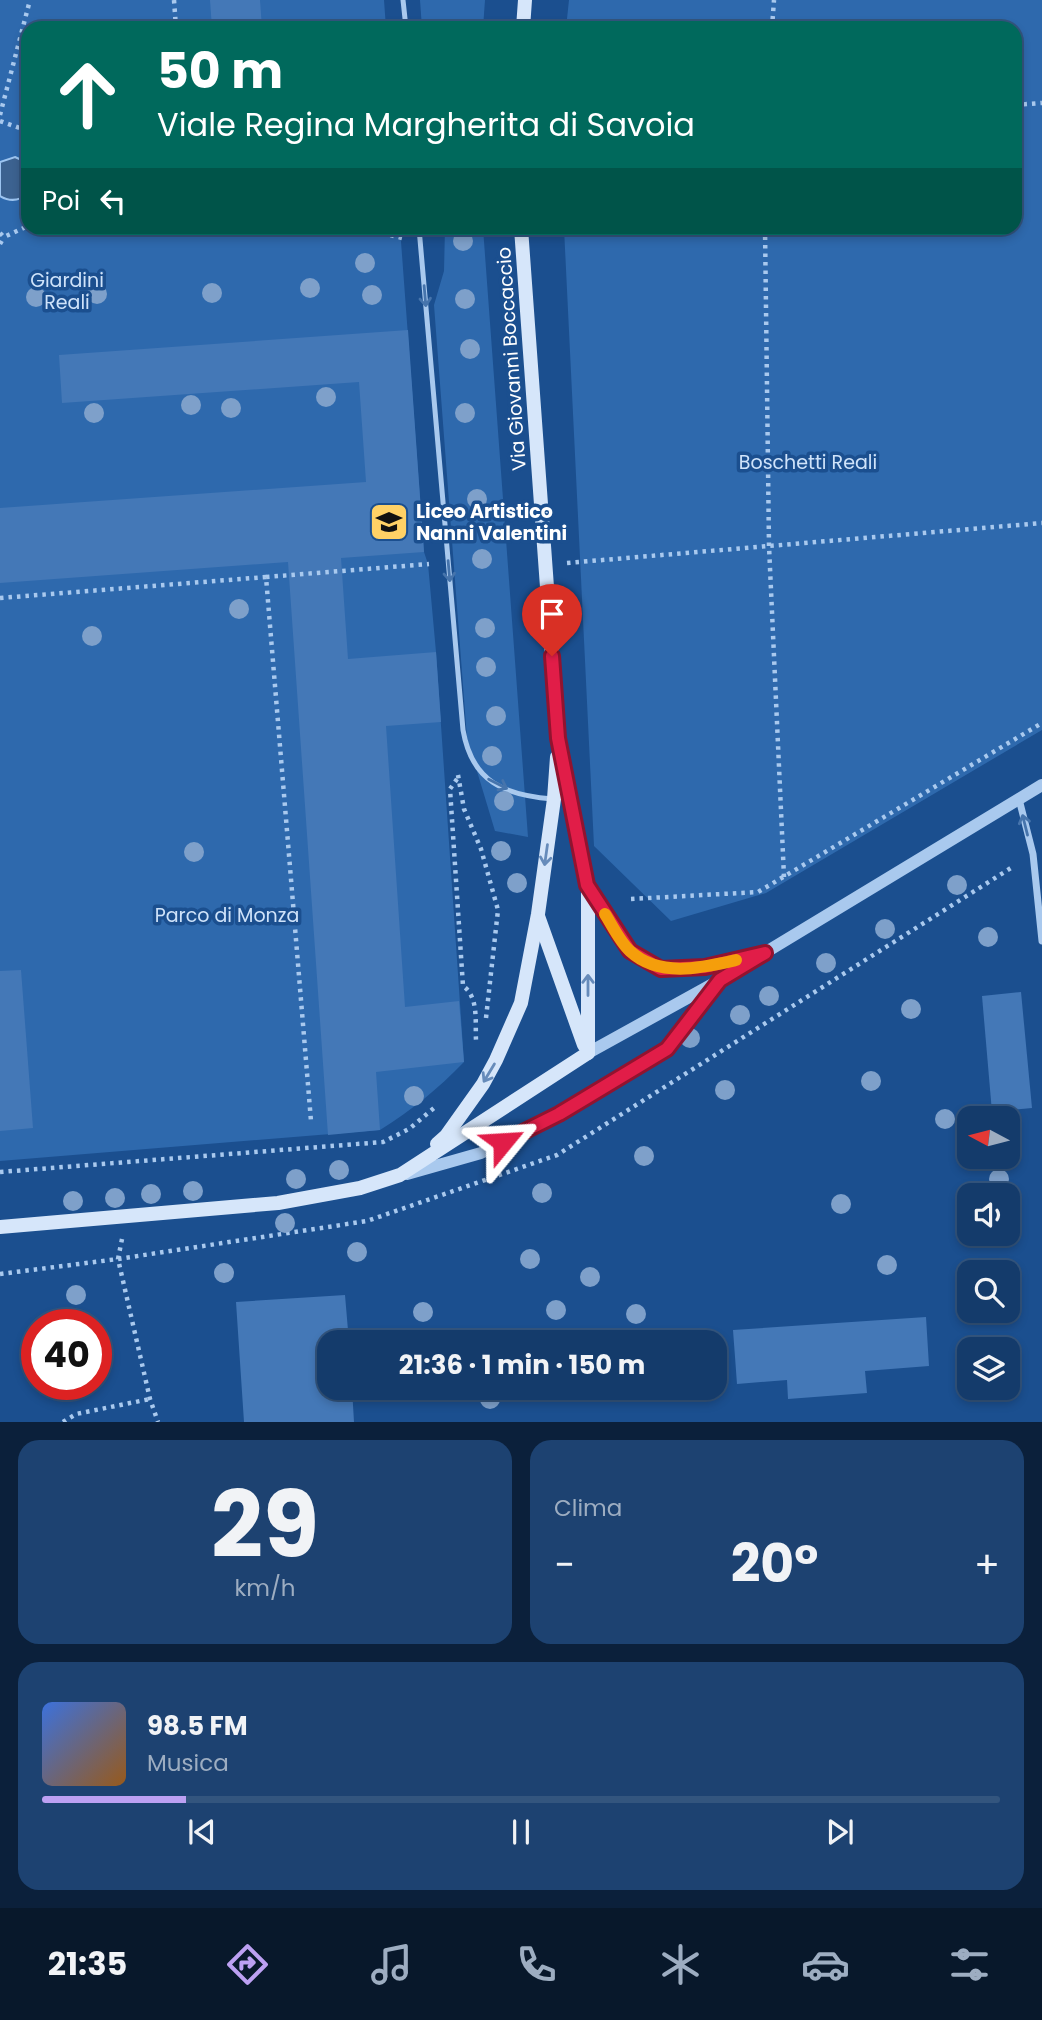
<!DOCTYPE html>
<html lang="it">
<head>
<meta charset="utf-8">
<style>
	body { margin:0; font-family:Poppins,sans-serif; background:#1d4271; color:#f1f3f6; height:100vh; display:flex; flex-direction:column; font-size:26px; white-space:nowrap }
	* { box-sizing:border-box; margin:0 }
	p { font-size:23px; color:#9dadc1 }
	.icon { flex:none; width:38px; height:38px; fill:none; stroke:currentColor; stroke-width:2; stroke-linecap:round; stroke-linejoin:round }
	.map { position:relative; height:1422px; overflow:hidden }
	.sheet { display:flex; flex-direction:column; gap:18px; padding:18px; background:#0b203b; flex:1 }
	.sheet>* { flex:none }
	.top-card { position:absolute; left:21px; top:21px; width:1001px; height:214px; border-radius:21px; box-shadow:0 4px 10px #0003,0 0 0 2px #33557e; background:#00695c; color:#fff; overflow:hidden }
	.needle { width:46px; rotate:277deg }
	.controls { position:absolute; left:957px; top:1106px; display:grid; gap:14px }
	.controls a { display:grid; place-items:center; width:63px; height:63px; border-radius:14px; background:#143b6b; box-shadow:0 4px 10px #0003,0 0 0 2px #33557e; font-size:35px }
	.speed { position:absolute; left:21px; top:1309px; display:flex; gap:14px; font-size:35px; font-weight:700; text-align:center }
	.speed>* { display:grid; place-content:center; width:91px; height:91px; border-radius:50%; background:#143b6b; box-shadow:0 4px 10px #0003,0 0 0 2px #33557e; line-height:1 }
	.speed .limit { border:10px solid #d22; background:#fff; color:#111 }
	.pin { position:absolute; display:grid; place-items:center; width:60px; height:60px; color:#fff; margin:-72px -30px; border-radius:50% 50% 50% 0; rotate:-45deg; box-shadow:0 0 7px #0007 }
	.pin .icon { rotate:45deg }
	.me { position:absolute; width:77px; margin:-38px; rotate:63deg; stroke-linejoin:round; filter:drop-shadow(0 0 5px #0008) }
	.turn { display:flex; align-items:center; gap:24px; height:147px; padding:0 21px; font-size:32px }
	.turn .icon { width:91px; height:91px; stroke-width:2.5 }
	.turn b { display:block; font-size:49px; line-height:60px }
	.then { display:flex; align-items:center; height:66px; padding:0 21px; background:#0003; gap:14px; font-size:26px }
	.big { font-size:52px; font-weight:700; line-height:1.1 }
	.sheet .tile { flex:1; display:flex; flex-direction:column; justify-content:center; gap:10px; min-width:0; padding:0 24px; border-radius:21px; background:#1d4271 }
	.sheet .dial { align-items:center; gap:0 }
	.dial b { font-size:91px; line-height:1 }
	.song { display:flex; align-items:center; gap:21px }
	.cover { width:84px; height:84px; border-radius:10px; background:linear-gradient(135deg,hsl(220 70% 55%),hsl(30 70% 35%)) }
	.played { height:7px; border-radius:4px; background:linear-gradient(90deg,#bca0f2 15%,#33557e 15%) }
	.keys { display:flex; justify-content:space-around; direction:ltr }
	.heat { display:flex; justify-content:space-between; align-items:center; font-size:38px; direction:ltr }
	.sheet .tiles { flex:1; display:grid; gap:18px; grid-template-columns:1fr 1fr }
	.tile:last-child { grid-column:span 2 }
	.trip { position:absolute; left:317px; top:1330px; width:410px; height:70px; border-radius:21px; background:#143b6b; box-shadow:0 4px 10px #0003,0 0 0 2px #33557e; font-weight:700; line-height:70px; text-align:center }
	.tab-bar { display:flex; height:112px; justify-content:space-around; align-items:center; background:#08182b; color:#9dadc1 }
	.tab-bar .icon { width:49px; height:49px }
	.tab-bar .on { color:#bca0f2 }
	.tab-bar b { font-size:32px; color:#f1f3f6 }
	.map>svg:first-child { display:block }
	.green { fill:#2e69ad }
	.water { fill:#3c6290; stroke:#9cc4f0; stroke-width:2 }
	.building { fill:#4478b7 }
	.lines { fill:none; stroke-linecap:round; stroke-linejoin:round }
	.path { stroke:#a9c9ee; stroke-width:4.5; stroke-dasharray:3.5 5; stroke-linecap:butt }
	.service { stroke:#a9c9ee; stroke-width:5 }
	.minor { stroke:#a9c9ee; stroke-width:7 }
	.tertiary { stroke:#a9c9ee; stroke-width:12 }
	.secondary { stroke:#d6e6fa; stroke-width:14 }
	.tree { fill:#7ea0ca }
	.oneway { stroke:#4674ac }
	.oneway2 { stroke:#668bba }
	.route-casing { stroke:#92132f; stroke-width:18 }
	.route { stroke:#e11d48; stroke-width:12 }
	.slow { stroke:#f59e0b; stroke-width:12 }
	.labels { text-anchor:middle; stroke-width:7; stroke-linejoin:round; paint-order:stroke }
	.park-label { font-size:19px; fill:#cfe3fa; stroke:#1b4f8f }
	.street-label { font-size:19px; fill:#fff; stroke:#1b4f8f }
	.poi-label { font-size:19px; font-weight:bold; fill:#fff; stroke:#1b4f8f; text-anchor:start }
</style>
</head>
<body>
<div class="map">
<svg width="1042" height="1422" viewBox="0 0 1042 1422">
	<rect width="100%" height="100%" fill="#1b4f8f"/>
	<!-- green -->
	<g class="green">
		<path d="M 0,0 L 384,0 L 386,28 L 28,28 L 28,228 L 400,228 L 424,552 L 428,564 L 436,652 L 464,1062 C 438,1089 412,1110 380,1130 L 0,1161 Z"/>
		<polygon points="420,0 485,0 483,28 422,28"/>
		<polygon points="569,0 1042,0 1042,730 766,893 671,921 594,846 564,228 1015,228 1015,28 566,28"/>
		<polygon points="445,228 483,228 528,837 495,831 467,738 434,305 444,271"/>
	</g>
	<!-- water -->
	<path class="water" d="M 15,157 L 28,163 L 28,194 C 19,201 10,202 0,196 L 0,162 Z"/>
	<!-- building -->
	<g class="building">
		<polygon points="210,0 260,0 262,28 212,28"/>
		<polygon points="408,330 424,552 341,558 348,659 436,652 441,722 386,726 405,1007 459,1001 464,1062 376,1072 380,1130 328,1135 288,562 0,583 0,508 366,482 359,382 62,403 59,355"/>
		<polygon points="21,970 33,1128 0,1131 0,971"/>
		<polygon points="1021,992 1032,1108 992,1112 982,996"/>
		<polygon points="345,1295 349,1342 329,1342 329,1388 352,1388 354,1422 244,1422 236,1302"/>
		<polygon points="926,1317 929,1366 865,1371 867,1393 788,1399 787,1380 737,1384 733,1330"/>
	</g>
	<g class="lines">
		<!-- path -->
		<g class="path">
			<polyline points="174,0 176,28"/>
			<polyline points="772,28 774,0"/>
			<polyline points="1015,105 1042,103"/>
			<polyline points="0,115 30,0"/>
			<polyline points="0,121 28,131"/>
			<polyline points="375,228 390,235 402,238"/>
			<polyline points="765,228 769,546 784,877"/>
			<polyline points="0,233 4,237 28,226"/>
			<polyline points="0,244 4,237"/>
			<polyline points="567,563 1042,523"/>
			<polyline points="266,577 429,564"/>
			<polyline points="0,598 266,577 311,1121"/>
			<polyline points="458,775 464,809 481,849 498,910 486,1018"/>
			<path d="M 457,779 L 450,789 L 463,986 C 479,997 475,1022 476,1040"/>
			<polyline points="631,899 758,892 1042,723"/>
			<polyline points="0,1172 383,1142 409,1129 434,1108"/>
			<polyline points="122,1239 118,1259 150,1399 158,1422"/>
			<polyline points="0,1274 118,1259 367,1221 557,1155 1014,866"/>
			<polyline points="63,1422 76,1414 150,1399"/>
		</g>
		<!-- service -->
		<g class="service">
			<polyline points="403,0 406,28"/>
			<path d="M 419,228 L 463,730 C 472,782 504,795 553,799"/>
		</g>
		<!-- minor -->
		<polyline class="minor" points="1019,799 1033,854 1042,941"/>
		<!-- tertiary -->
		<g class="tertiary">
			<polyline points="588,885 630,951 661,969 705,967 751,956"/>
			<polyline points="588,1053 720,980 1042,785"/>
			<polyline points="407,1174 481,1153 559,1114 667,1049 715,985"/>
		</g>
		<!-- secondary -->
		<g class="secondary">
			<polyline points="523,28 525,0"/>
			<polyline points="521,228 558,739 588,885 588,1053"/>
			<polyline points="538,916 584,1045"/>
			<polyline points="437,1144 446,1136 483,1084 496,1060 521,1003 538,914 554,799 557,757"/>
			<polyline points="0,1227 278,1203 360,1188 400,1175 588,1053"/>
		</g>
	</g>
	<!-- trees -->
	<g class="tree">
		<circle cx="463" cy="241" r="10"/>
		<circle cx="365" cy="263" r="10"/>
		<circle cx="310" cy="288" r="10"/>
		<circle cx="212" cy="293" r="10"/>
		<circle cx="97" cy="294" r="10"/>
		<circle cx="372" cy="295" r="10"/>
		<circle cx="36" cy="297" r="10"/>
		<circle cx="465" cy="299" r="10"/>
		<circle cx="470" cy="349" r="10"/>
		<circle cx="326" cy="397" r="10"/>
		<circle cx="191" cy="405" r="10"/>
		<circle cx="231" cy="408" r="10"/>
		<circle cx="94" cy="413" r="10"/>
		<circle cx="465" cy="413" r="10"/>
		<circle cx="477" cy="499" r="10"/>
		<circle cx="482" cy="559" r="10"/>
		<circle cx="239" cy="609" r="10"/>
		<circle cx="485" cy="628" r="10"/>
		<circle cx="92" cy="636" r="10"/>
		<circle cx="486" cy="667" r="10"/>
		<circle cx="496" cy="716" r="10"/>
		<circle cx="492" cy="756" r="10"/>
		<circle cx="504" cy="801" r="10"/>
		<circle cx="501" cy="851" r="10"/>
		<circle cx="194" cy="852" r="10"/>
		<circle cx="517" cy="883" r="10"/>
		<circle cx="957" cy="885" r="10"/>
		<circle cx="885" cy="929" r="10"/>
		<circle cx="988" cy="937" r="10"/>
		<circle cx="826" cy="963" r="10"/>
		<circle cx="769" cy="996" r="10"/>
		<circle cx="911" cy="1009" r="10"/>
		<circle cx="740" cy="1015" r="10"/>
		<circle cx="690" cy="1038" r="10"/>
		<circle cx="871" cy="1081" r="10"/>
		<circle cx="725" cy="1090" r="10"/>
		<circle cx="414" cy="1096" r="10"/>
		<circle cx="945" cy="1119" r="10"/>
		<circle cx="644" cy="1156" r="10"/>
		<circle cx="339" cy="1170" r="10"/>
		<circle cx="296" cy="1179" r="10"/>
		<circle cx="999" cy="1179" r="10"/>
		<circle cx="193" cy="1191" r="10"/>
		<circle cx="542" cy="1193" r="10"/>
		<circle cx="151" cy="1194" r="10"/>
		<circle cx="115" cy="1198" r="10"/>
		<circle cx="73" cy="1201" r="10"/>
		<circle cx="841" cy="1204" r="10"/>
		<circle cx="285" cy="1223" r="10"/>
		<circle cx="357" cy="1252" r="10"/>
		<circle cx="530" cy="1259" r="10"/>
		<circle cx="887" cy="1265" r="10"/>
		<circle cx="224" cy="1273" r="10"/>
		<circle cx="590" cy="1277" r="10"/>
		<circle cx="76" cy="1295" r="10"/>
		<circle cx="556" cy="1310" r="10"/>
		<circle cx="423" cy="1312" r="10"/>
		<circle cx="636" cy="1314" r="10"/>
		<circle cx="490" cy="1399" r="10"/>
	</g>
	<!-- one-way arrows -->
	<defs><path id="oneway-shaft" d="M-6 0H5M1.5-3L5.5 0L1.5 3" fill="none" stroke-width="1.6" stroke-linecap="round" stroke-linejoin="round" transform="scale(1.75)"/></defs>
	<g class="oneway">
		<use href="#oneway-shaft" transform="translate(425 296) rotate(85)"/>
		<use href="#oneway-shaft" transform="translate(449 571) rotate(85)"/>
		<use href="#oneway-shaft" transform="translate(498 784) rotate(27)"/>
		<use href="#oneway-shaft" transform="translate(1025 825) rotate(-104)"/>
	</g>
	<g class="oneway2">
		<use href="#oneway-shaft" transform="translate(546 855) rotate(98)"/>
		<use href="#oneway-shaft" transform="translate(588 985) rotate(-90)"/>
		<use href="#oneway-shaft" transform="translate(489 1073) rotate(121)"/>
	</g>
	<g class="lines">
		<!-- route casing -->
		<g class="route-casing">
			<polyline id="route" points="503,1142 559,1114 667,1049 720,980 765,953 705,967 661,969 630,951 587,885 558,738 552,656"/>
		</g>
		<!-- route -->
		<use href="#route" class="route"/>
		<!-- slow -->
		<path class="slow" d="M 605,914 C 612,925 620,942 630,951 C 659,978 701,968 736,960"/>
	</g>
	<!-- icons -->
	<defs>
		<g id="school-square" transform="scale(2.0125)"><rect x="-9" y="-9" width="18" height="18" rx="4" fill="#ffd166" stroke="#1b4f8f"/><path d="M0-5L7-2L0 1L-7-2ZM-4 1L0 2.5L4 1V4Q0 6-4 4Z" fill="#111"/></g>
	</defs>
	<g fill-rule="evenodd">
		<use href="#school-square" x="389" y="522"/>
	</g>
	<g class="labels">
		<!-- park labels -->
		<g class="park-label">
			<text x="67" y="287">Giardini<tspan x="67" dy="22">Reali</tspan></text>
			<text x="808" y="469">Boschetti Reali</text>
			<text x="227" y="922">Parco di Monza</text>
		</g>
		<!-- street labels -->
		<g class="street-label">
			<text transform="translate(511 359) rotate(-94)" y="7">Via Giovanni Boccaccio</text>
		</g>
		<!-- poi labels -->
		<g class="poi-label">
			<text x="416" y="518">Liceo Artistico<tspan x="416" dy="22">Nanni Valentini</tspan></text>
		</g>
	</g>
</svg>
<div class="controls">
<a><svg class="needle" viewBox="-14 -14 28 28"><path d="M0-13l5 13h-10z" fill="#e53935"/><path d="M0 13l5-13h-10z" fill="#9dadc1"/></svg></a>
<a><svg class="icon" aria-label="sound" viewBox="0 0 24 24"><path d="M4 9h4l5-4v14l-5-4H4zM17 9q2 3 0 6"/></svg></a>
<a><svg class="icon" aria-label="search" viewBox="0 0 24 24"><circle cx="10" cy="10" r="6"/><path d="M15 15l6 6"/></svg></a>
<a><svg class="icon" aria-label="layers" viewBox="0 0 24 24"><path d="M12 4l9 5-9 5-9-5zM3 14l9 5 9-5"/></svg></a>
</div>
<div class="speed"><div class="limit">40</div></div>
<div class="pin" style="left:552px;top:656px;background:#d93025"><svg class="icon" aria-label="arrive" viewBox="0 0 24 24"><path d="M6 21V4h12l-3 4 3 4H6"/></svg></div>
<svg class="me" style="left:503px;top:1142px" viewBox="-20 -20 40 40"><path d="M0-17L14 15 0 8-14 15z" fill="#e11d48" stroke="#fff" stroke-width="4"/></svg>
<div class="trip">21:36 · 1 min · 150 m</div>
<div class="top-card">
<div class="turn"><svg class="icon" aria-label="ahead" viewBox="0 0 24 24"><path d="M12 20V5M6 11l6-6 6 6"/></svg><div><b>50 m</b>Viale Regina Margherita di Savoia</div></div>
<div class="then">Poi<svg class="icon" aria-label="left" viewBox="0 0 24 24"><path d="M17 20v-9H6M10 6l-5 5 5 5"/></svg></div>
</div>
</div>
<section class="sheet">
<div class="tiles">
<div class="tile dial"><b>29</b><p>km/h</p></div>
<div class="tile"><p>Clima</p>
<div class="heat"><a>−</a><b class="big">20°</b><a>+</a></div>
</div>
<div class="tile">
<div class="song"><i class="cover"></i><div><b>98.5 FM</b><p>Musica</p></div></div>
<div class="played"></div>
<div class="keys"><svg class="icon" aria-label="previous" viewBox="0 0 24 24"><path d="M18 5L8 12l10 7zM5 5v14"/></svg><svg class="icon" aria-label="pause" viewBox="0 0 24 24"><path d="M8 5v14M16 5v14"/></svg><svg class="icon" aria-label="next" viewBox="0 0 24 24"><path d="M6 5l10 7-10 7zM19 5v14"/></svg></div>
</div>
</div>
</section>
<nav class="tab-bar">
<b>21:35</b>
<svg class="icon on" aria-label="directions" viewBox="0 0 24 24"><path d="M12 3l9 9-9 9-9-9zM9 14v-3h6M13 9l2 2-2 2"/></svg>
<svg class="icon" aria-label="music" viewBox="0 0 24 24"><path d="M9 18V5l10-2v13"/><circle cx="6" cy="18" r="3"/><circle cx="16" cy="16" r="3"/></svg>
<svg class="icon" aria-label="phone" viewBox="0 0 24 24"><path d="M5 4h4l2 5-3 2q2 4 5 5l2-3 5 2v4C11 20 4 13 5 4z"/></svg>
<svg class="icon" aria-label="climate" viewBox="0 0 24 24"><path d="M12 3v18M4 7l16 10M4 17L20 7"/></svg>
<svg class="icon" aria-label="car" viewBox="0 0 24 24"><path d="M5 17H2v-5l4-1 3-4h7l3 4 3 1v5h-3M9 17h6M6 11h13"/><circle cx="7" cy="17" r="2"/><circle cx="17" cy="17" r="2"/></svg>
<svg class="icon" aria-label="filters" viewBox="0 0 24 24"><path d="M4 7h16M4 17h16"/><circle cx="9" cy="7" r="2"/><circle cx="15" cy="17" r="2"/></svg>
</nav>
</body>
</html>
